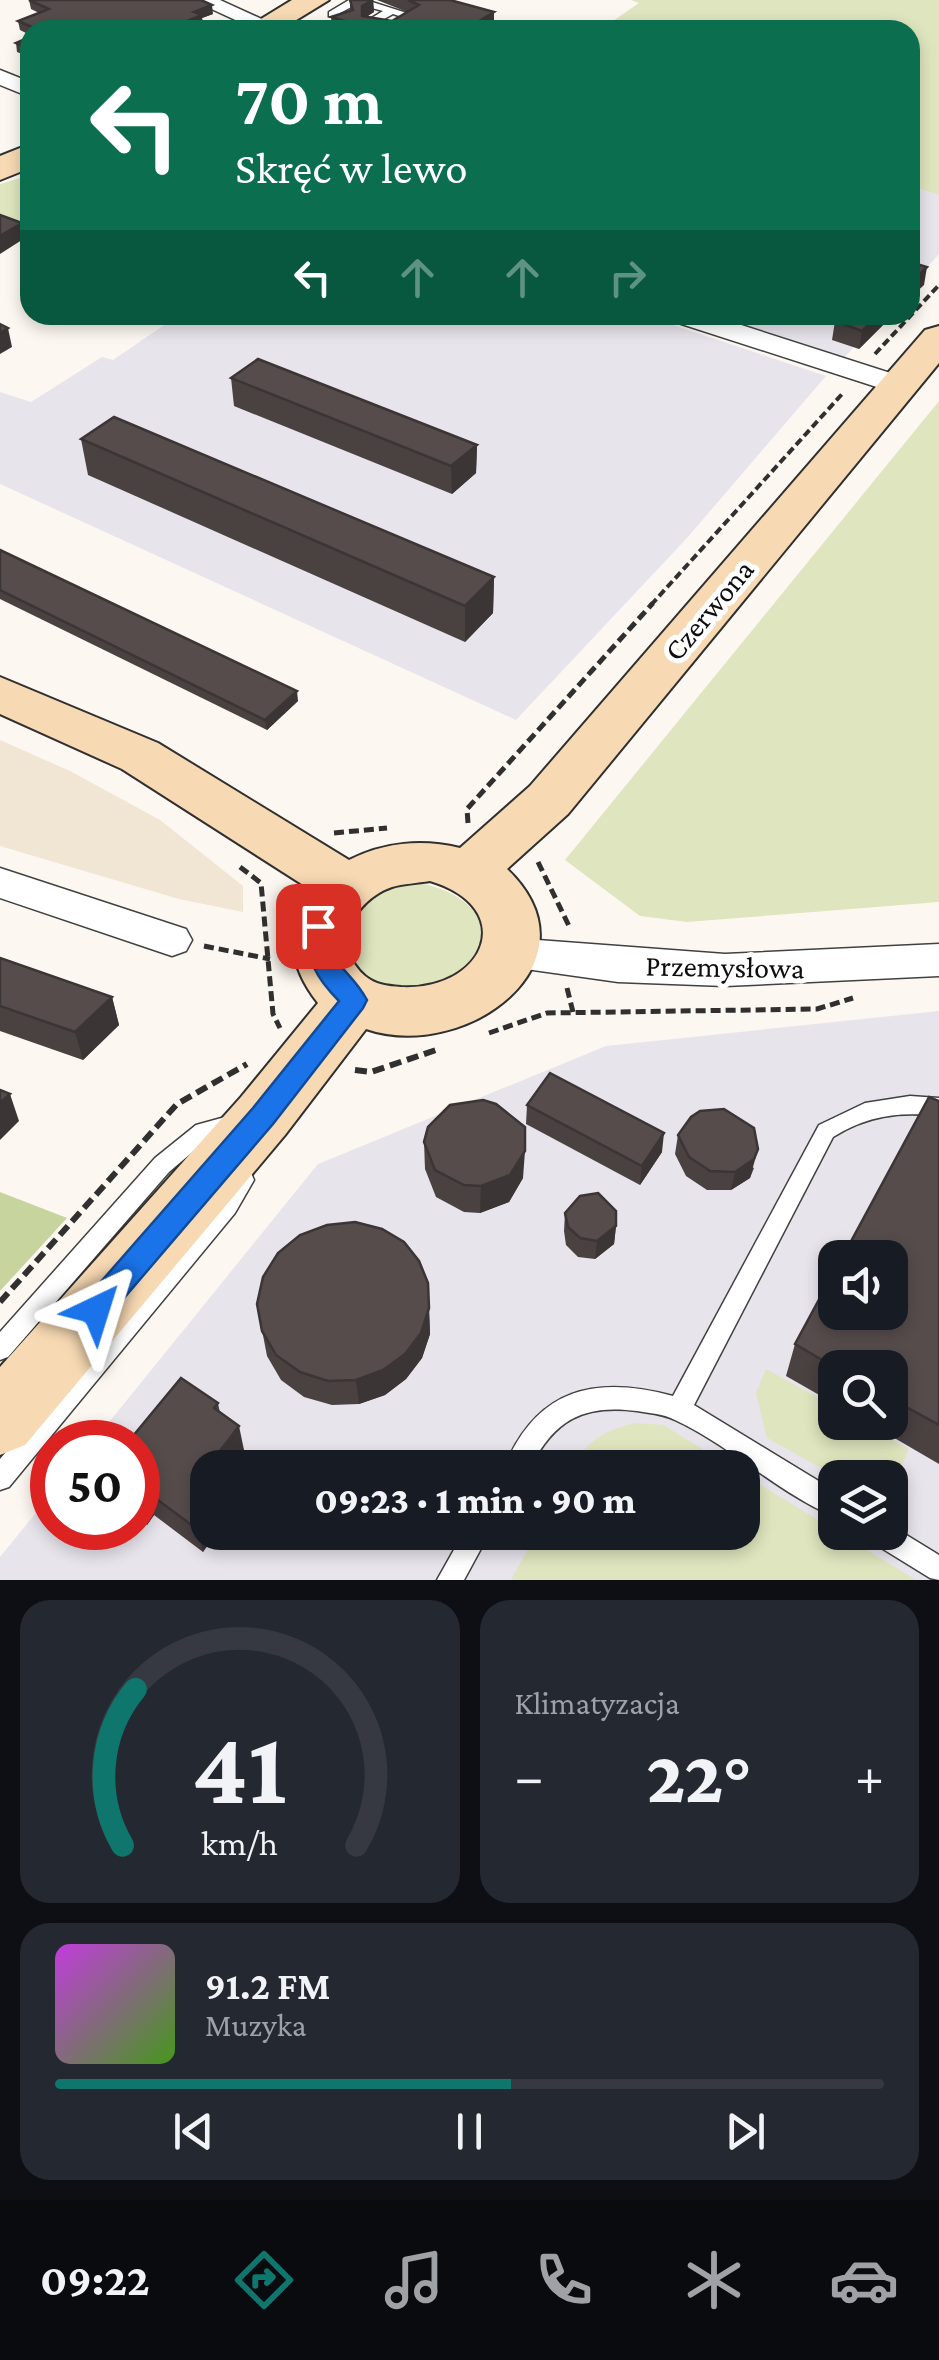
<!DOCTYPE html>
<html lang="pl">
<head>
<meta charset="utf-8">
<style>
	body { margin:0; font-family:"Crimson Pro",serif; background:#242831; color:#f1f3f6; height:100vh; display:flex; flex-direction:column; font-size:38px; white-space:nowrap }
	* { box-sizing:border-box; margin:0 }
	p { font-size:32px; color:#9ea1a6 }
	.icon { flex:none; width:55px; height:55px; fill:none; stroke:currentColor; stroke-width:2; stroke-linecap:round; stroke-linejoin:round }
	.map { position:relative; height:1580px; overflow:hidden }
	.side { display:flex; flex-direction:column; gap:20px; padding:20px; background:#0d0f14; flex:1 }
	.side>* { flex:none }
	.banner { position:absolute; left:20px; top:20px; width:900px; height:305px; border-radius:30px; box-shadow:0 5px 15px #0003; background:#0b6e4f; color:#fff; overflow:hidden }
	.controls { position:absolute; left:818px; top:1240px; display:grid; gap:20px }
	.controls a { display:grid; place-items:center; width:90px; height:90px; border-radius:20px; background:#171b24; box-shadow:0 5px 15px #0003; font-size:50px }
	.speed { position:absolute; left:30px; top:1420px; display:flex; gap:20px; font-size:50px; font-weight:700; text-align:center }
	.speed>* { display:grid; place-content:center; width:130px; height:130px; border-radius:50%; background:#171b24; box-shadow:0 5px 15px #0003; line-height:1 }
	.speed .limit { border:15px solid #d22; background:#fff; color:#111 }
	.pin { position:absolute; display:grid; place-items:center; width:85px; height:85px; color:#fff; margin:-42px; border-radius:20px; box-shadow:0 5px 15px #0006 }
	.me { position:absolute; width:110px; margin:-55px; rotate:41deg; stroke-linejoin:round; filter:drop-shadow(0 0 8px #0008) }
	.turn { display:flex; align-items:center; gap:35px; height:210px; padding:0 50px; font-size:45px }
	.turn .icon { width:130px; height:130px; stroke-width:2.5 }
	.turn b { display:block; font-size:70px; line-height:85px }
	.lanes { display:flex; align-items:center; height:95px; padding:0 50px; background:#0003; justify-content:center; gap:50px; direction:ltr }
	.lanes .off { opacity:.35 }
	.big { font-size:75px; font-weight:800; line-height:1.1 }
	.side .card { flex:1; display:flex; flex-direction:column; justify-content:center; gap:15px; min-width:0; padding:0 35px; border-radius:30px; background:#242831 }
	.side .dial { align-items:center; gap:0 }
	.dial svg { height:260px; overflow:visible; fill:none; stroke:#363941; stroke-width:7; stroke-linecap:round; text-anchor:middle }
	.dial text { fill:#f1f3f6; stroke:none }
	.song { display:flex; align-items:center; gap:30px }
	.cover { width:120px; height:120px; border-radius:15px; background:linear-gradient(135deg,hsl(290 70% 55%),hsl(100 70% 35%)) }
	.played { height:10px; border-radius:5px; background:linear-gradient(90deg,#0f766e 55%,#363941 55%) }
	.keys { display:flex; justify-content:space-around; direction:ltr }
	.heat { display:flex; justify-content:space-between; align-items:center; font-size:55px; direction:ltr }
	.side .tiles { flex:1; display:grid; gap:20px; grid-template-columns:1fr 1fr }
	.card:last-child { grid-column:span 2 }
	.trip { position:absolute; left:190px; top:1450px; width:570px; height:100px; border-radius:30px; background:#171b24; box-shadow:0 5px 15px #0003; font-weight:800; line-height:100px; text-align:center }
	.dock { display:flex; height:160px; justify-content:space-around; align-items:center; background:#090b0e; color:#9ea1a6 }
	.dock .icon { width:70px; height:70px }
	.dock .on { color:#0f766e }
	.dock b { font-size:45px; color:#f1f3f6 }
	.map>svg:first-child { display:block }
	.industrial { fill:#e8e4ec; fill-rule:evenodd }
	.farmland { fill:#f1e5d3 }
	.green { fill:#dfe5be }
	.forest { fill:#c8d49e }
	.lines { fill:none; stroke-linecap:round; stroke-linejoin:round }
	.lane-casing { stroke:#414141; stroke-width:3 }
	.street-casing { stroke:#414141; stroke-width:3 }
	.secondary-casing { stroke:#303030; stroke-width:4 }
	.path-far2 { stroke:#303030; stroke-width:4; stroke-dasharray:8 4; stroke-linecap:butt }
	.path-far1 { stroke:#303030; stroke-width:5; stroke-dasharray:10 5; stroke-linecap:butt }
	.path { stroke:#303030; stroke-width:6; stroke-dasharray:12 6; stroke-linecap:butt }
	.lane { fill:#fff; fill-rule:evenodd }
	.street { fill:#fff; fill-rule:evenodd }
	.secondary { fill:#f7d9b3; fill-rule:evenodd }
	.wall { fill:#4a4141 }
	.shaded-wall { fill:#3c3535 }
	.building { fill:#564c4c; stroke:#3c3535; stroke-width:2.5 }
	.route { fill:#1a73e8; stroke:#114b97; stroke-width:2.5 }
	.labels { text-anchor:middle; stroke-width:10; stroke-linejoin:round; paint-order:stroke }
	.street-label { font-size:30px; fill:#0e0e0e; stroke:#fff }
</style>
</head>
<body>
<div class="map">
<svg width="939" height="1580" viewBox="0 0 939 1580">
	<rect width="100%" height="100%" fill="#fdf7f1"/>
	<!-- industrial -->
	<g class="industrial">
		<polygon points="910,186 939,195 939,254 910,286"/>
		<polygon points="179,315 643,315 826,376 687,538 516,720 0,484 0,392 31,402 102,357 113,360"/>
		<polygon points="714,315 883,315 843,359"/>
		<path d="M 939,1011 L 939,1580 L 0,1580 L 0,1557 L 52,1493 L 52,1528 L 138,1528 L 138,1442 L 93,1442 L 318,1164 L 606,1046 ZM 835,1258 L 890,1258 L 890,1312 L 835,1312 ZM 835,1368 L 890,1368 L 890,1422 L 835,1422 ZM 208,1468 L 742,1468 L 742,1532 L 208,1532 ZM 835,1478 L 890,1478 L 890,1532 L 835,1532 Z"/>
	</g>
	<!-- farmland -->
	<polygon class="farmland" points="0,740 70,771 160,820 243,886 243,912 179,899 0,846"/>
	<!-- green -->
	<g class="green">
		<polygon points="631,0 939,0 939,195 910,186 910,30 600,30 639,3"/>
		<polygon points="30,175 30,240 0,229 0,184"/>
		<polygon points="939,401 939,902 687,922 640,916 565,860"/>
		<path d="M 410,882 C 451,885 508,917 471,965 C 465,973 455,976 445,981 C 359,1025 292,904 410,882 Z"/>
		<polygon points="766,1369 835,1407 835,1422 861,1423 909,1449 890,1490 890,1478 837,1477 767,1438 756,1393"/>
		<path d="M 635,1423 L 663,1425 L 732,1467 L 572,1467 C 588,1439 605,1431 635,1423 Z"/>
		<polygon points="743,1474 916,1580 511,1580 537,1533 742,1532"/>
	</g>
	<!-- forest -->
	<polygon class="forest" points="0,1192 67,1218 0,1291"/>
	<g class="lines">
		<!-- lane casing -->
		<g class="lane-casing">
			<g id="lane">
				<path d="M 349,0 L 366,0 L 416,16 L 393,30 L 365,26 L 365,22 L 383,11 L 357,4 L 340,13 L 351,16 L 351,20 L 329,16 L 329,12 ZM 393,14 L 402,17 L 386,26 L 377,23 Z"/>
				<path d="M 910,1096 L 939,1098 L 939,1116 C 900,1111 866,1116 833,1137 L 694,1405 L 835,1491 L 835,1517 C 778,1493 731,1446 675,1420 C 664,1414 649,1413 637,1411 C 583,1404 554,1420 530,1468 L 504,1468 C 537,1388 595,1375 673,1396 L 819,1125 L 865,1103 Z"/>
				<polygon points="236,1114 243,1117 246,1123 243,1129 209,1138 169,1172 8,1357 0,1360 0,1332 155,1158 196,1125"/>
				<polygon points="243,1171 251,1173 254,1180 235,1213 9,1487 0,1490 0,1459 219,1199 235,1173"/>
				<polygon points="890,1525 939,1555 939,1580 930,1578 870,1541 867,1532 890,1532"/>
				<polygon points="464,1532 490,1532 464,1580 437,1580"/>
			</g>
		</g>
		<!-- street casing -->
		<g class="street-casing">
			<g id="street">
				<polygon points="192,0 220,0 277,26 257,30"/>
				<polygon points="0,70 30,82 30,97 0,85"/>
				<polygon points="668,315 710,315 909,379 913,385 909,391 889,391 672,321"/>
				<polygon points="0,868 186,929 192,940 186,951 172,956 0,898"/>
				<polygon points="511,938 725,954 939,944 939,976 725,986 618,982 497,965 491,954 497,943"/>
			</g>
		</g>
		<!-- secondary casing -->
		<g class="secondary-casing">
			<g id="secondary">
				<polygon points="292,0 329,0 280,30 243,30"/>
				<polygon points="30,144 30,168 0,180 0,156"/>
				<path d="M 939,326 L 939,363 L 568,814 L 507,869 C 604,962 465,1063 366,1029 L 285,1135 L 25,1445 L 0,1455 L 0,1367 L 241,1097 L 318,1003 C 290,968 282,927 311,890 L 122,769 L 0,714 L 0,677 L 158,743 L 349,860 C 384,842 423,839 460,848 L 530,786 L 925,330 ZM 430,881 C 520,908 485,991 401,987 C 388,986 376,985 365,976 C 330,946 354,900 392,887 C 403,884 418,883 430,881 Z"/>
			</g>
		</g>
		<!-- path-far2 -->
		<g class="path-far2">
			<polyline points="875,354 939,285"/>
			<polyline points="651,605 843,393"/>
		</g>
		<!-- path-far1 -->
		<g class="path-far1">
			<polyline points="468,823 467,809 653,603"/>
			<polyline points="334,833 387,828"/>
			<polyline points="538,862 570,928"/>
			<polyline points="240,867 261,883 273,1014 280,1028"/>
			<polyline points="204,946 270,959"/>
			<polyline points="567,988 573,1012"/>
			<polyline points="489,1033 547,1013 817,1009 853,998"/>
		</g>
		<!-- path -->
		<g class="path">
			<polyline points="355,1070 371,1072 436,1050"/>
			<polyline points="0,1302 177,1104 247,1064"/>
		</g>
		<!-- lane -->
		<use href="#lane" class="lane"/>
		<!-- street -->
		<use href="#street" class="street"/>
		<!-- secondary -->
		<use href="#secondary" class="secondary"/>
	</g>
	<!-- wall -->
	<g class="wall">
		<polygon points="29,0 213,14 202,18 203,24 189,30 30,30 30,35 20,30 18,21 39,13 31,9"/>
		<polygon points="350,0 373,0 374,12 366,17 392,21 407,12 377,0 450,0 494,24 485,30 327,30 332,28 331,17 350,11"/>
		<polygon points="30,37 30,57 17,52 16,43"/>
		<polygon points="842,315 893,315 859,349 832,340 835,321"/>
		<polygon points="231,378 477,445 476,473 452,494 234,406"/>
		<polygon points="81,439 494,577 493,613 465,642 88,475"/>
		<polygon points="0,550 298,701 267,730 0,599"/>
		<polygon points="0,958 112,997 119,1025 83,1060 0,1031"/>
		<polygon points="939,1101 939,1464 867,1422 890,1422 890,1368 835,1368 835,1404 786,1376 795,1344"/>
		<polygon points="527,1105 662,1152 640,1185 526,1124"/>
		<polygon points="678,1135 754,1168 750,1178 731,1190 707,1190 686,1176 675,1154"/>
		<polygon points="424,1142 523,1178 509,1202 480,1213 464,1212 436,1197 425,1169"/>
		<polygon points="565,1213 616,1226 614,1244 595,1259 578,1257 566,1245 564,1231"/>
		<polygon points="257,1304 429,1309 430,1334 422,1358 406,1379 385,1395 359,1404 332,1405 304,1397 281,1380 267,1356"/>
		<polygon points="218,1403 220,1413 244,1450 235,1462 203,1552 154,1515 147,1525 138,1517 138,1442"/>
	</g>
	<!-- shaded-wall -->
	<g class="shaded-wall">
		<polygon points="373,0 374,12 363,19 362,28 362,6"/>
		<polygon points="212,5 213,14 202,18 203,24 189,30 165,30 194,12"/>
		<polygon points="494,12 494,24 485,30 464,30"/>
		<polygon points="22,223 25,238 0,254 0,236"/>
		<polygon points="927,267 924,285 910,298 910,284"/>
		<polygon points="878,315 893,315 859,349 862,331"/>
		<polygon points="8,328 12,347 0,354 0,333"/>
		<polygon points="477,445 476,473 452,494 451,466"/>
		<polygon points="494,577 493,613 465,642 465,606"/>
		<polygon points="297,691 298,701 267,730 265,720"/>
		<polygon points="112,997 119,1025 83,1060 75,1032"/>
		<polygon points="10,1094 19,1121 0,1140 0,1103"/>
		<polygon points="664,1133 662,1152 640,1185 642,1166"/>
		<polygon points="758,1149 750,1178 731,1190 735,1172"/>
		<polygon points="525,1151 523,1178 509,1202 480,1213 481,1186"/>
		<polygon points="616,1226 614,1244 595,1259 597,1241"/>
		<polygon points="428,1283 430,1334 422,1358 406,1379 385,1395 359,1404 356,1380"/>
		<polygon points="239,1426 244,1450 231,1468 220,1451"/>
		<polygon points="147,1492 154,1515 147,1525 139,1502"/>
		<polygon points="208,1515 208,1532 218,1532 203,1552 197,1529"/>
	</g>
	<!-- building -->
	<g class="building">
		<polygon points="29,0 201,0 212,5 194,12 202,15 165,30 39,30 18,21 49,9"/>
		<polygon points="350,0 373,0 362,6 362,16 392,21 419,5 408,0 450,0 494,12 464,30 327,30 345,21 331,17 353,10"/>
		<polygon points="30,37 30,49 16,43"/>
		<polygon points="0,215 22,223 0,236"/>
		<polygon points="910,262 927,267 910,284"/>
		<polygon points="842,315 878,315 862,331 835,321"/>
		<polygon points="0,324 8,328 0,333"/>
		<polygon points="258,359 477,445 451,466 231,378"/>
		<polygon points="114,417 494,577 465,606 81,439"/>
		<polygon points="0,550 297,691 265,720 0,590"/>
		<polygon points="0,958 112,997 75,1032 0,1006"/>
		<polygon points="550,1073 664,1133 642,1166 527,1105"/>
		<polygon points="0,1090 10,1094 0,1103"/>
		<polygon points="929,1097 939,1101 939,1425 890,1398 890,1368 836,1368 795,1344 835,1270 835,1312 890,1312 890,1258 842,1258"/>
		<polygon points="483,1100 496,1104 525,1127 525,1151 510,1175 481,1186 464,1185 435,1170 424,1142 428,1127 450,1105"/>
		<polygon points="724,1109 754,1128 758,1149 754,1159 735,1172 710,1171 689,1157 678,1135 691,1117 700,1111"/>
		<polygon points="598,1193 616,1211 616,1226 597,1241 580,1238 568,1227 565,1213 580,1196"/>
		<polygon points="355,1222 382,1229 404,1242 419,1261 428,1283 429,1308 421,1333 405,1354 383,1370 356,1380 328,1381 300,1372 276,1355 262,1331 257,1304 263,1277 278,1253 300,1235 327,1225"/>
		<polygon points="181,1378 218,1403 214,1408 239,1426 220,1451 243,1468 208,1468 208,1515 197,1529 147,1492 139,1502 138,1501 138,1442 128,1442"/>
	</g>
	<!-- route -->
	<path class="route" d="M 318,917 L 330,926 C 331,971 349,967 367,1000 L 363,1008 L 273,1124 L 106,1319 L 96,1323 L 85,1319 L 81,1310 L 85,1300 L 253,1108 L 339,1001 C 316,978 306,959 306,926 Z"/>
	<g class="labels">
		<!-- street labels -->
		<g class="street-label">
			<text transform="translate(709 610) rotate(-50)" y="10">Czerwona</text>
			<text transform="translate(725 967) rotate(1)" y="10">Przemysłowa</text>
		</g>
	</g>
</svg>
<div class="controls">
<a><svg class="icon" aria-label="sound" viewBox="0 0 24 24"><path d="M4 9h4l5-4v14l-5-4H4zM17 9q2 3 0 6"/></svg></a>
<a><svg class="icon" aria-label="search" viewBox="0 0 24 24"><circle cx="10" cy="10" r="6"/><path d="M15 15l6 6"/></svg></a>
<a><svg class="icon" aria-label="layers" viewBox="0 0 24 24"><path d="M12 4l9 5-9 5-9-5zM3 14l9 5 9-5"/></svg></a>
</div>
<div class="speed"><div class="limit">50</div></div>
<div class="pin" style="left:318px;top:926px;background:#d93025"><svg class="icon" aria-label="arrive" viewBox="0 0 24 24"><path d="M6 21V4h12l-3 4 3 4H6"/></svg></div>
<svg class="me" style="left:96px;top:1310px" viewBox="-20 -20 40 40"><path d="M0-17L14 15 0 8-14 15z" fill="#1a73e8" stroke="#fff" stroke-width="4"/></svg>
<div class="trip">09:23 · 1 min · 90 m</div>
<div class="banner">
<div class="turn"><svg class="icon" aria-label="left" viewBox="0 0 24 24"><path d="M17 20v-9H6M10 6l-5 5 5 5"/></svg><div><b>70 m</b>Skręć w lewo</div></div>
<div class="lanes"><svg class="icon" aria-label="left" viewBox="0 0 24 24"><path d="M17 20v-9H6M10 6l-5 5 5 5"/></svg><svg class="icon off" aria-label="ahead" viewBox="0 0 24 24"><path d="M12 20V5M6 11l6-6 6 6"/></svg><svg class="icon off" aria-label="ahead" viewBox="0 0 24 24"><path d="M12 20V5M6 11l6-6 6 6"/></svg><svg class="icon off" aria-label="right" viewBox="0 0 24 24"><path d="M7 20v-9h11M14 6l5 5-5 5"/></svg></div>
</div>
</div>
<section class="side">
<div class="tiles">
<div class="card dial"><svg viewBox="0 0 100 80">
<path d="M14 69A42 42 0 1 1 86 69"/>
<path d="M14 69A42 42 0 0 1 18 21" stroke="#0f766e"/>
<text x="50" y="56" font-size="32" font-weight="700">41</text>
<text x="50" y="72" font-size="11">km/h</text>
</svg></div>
<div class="card"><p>Klimatyzacja</p>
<div class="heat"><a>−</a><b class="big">22°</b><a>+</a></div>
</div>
<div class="card">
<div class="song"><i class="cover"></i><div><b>91.2 FM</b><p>Muzyka</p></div></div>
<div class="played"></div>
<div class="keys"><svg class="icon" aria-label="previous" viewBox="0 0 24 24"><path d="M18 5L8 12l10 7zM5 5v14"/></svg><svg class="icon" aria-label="pause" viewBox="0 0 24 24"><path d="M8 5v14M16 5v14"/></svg><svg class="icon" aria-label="next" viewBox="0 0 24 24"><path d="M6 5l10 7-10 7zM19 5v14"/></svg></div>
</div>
</div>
</section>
<nav class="dock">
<b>09:22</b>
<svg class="icon on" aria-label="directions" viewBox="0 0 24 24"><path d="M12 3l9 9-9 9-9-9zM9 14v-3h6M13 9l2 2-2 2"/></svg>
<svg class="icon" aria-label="music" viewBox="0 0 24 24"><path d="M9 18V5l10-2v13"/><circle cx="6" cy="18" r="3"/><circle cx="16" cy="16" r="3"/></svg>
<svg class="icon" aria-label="phone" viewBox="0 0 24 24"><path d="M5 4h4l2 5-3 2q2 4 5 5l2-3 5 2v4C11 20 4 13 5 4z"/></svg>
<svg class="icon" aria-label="climate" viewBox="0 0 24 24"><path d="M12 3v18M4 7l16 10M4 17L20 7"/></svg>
<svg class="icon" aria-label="car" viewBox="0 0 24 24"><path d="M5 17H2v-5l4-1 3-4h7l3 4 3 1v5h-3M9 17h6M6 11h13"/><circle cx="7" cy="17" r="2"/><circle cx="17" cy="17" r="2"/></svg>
</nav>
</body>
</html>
